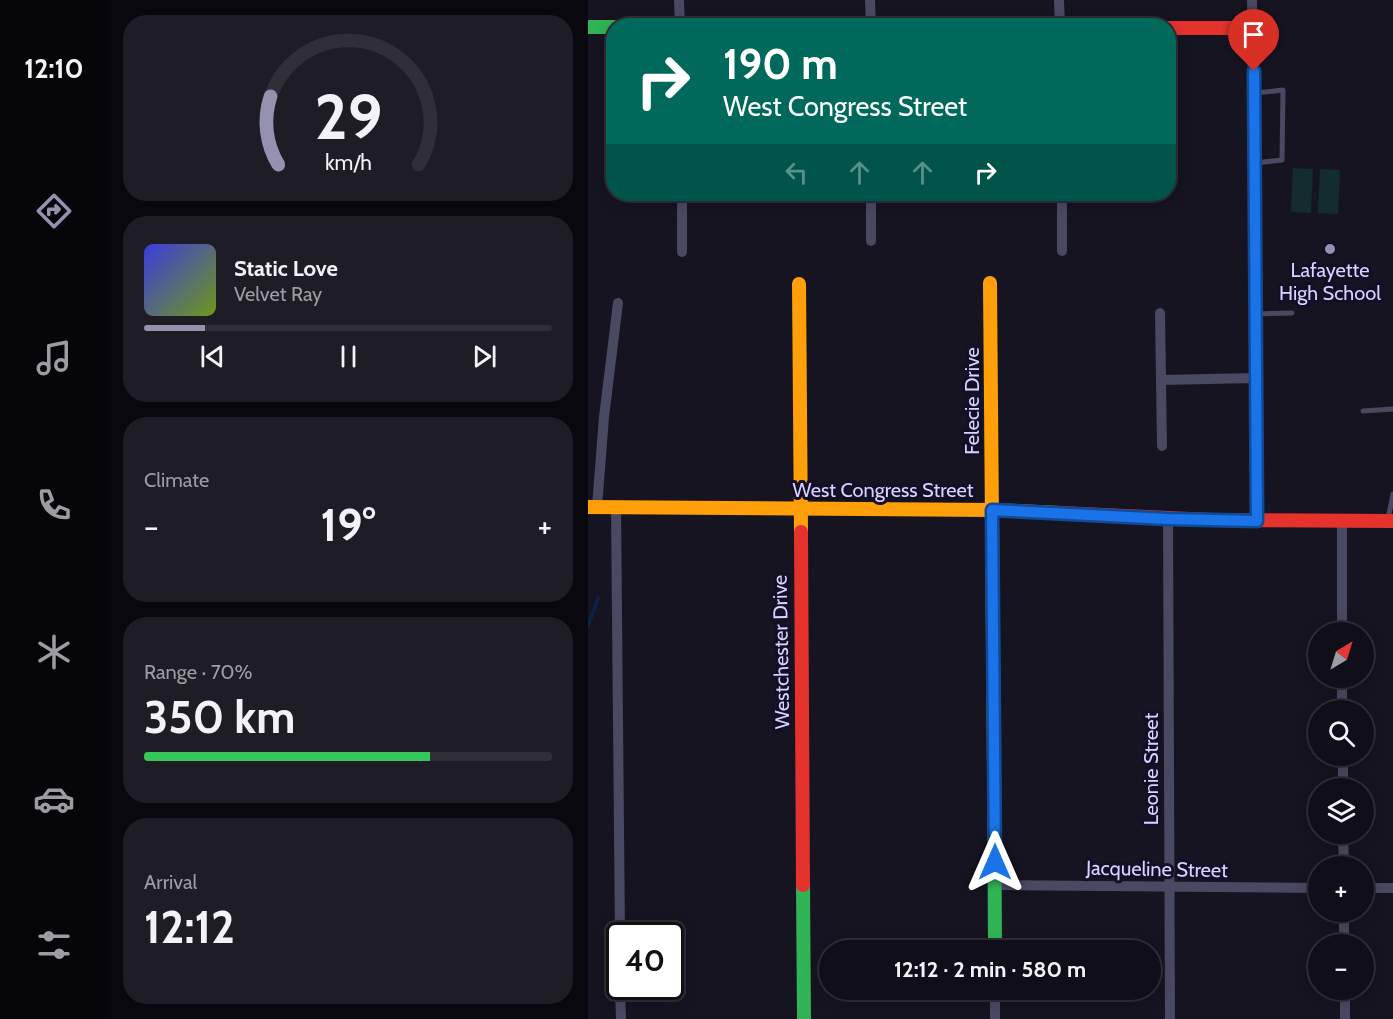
<!DOCTYPE html>
<html lang="en">
<head>
<meta charset="utf-8">
<style>
	body { margin:0; font-family:Cabin,sans-serif; background:#1e1d26; color:#f1f3f6; height:100vh; display:flex; flex-direction:column; font-size:22px; white-space:nowrap }
	* { box-sizing:border-box; margin:0 }
	p { font-size:20px; color:#9c9ca2 }
	.icon { flex:none; width:33px; height:33px; fill:none; stroke:currentColor; stroke-width:2; stroke-linecap:round; stroke-linejoin:round }
	.map { position:relative; flex:1; overflow:hidden }
	.panel { display:flex; flex-direction:column; gap:15px; padding:15px; background:#09080e; width:480px }
	.panel>* { flex:none }
	.hud { position:absolute; left:18px; top:18px; width:570px; height:183px; border-radius:24px; box-shadow:0 3px 15px #0003,0 0 0 2px #302f38; background:#00695c; color:#fff; overflow:hidden }
	.needle { width:39px; rotate:38deg }
	.buttons { position:absolute; left:720px; top:622px; display:grid; gap:12px }
	.buttons a { display:grid; place-items:center; width:66px; height:66px; border-radius:50%; background:#100f19; box-shadow:0 3px 15px #0003,0 0 0 2px #302f38; font-size:30px }
	.speed { position:absolute; left:18px; top:922px; display:flex; gap:12px; font-size:30px; font-weight:700; text-align:center }
	.speed>* { display:grid; place-content:center; width:78px; height:78px; border-radius:50%; background:#100f19; box-shadow:0 3px 15px #0003,0 0 0 2px #302f38; line-height:1 }
	.speed .limit { border:3px solid #111; border-radius:9px; background:#fff; color:#111 }
	.pin { position:absolute; display:grid; place-items:center; width:51px; height:51px; color:#fff; margin:-62px -26px; border-radius:50% 50% 50% 0; rotate:-45deg; box-shadow:0 0 6px #0007 }
	.pin .icon { rotate:45deg }
	.me { position:absolute; width:66px; margin:-33px; rotate:0deg; stroke-linejoin:round; filter:drop-shadow(0 0 4px #0008) }
	.turn { display:flex; align-items:center; gap:21px; height:126px; padding:0 18px; font-size:27px }
	.turn .icon { width:78px; height:78px; stroke-width:2.5 }
	.turn b { display:block; font-size:42px; line-height:51px }
	.lanes { display:flex; align-items:center; height:57px; padding:0 18px; background:#0003; justify-content:center; gap:30px; direction:ltr }
	.lanes .off { opacity:.35 }
	.big { font-size:45px; font-weight:800; line-height:1.1 }
	.panel .tile { flex:1; display:flex; flex-direction:column; justify-content:center; gap:9px; min-width:0; padding:0 21px; border-radius:24px; background:#1e1d26 }
	.panel .dial { align-items:center; gap:0 }
	.dial svg { height:156px; overflow:visible; fill:none; stroke:#302f38; stroke-width:7; stroke-linecap:round; text-anchor:middle }
	.dial text { fill:#f1f3f6; stroke:none }
	.song { display:flex; align-items:center; gap:18px }
	.cover { width:72px; height:72px; border-radius:9px; background:linear-gradient(135deg,hsl(240 70% 55%),hsl(80 70% 35%)) }
	.played { height:6px; border-radius:3px; background:linear-gradient(90deg,#9591b1 15%,#302f38 15%) }
	.keys { display:flex; justify-content:space-around; direction:ltr }
	.heat { display:flex; justify-content:space-between; align-items:center; font-size:33px; direction:ltr }
	.charge { height:9px; border-radius:4px; background:linear-gradient(90deg,#34c759 70%,#302f38 0) }
	.trip { position:absolute; left:231px; top:940px; width:342px; height:60px; border-radius:30px; background:#100f19; box-shadow:0 3px 15px #0003,0 0 0 2px #302f38; font-weight:800; line-height:60px; text-align:center }
	main { display:flex; flex:1; min-height:0 }
	.dock { display:flex; flex-direction:column; width:108px; justify-content:space-around; align-items:center; background:#06060a; color:#9c9ca2 }
	.dock .icon { width:42px; height:42px }
	.dock .current { color:#9591b1 }
	.dock b { font-size:27px; color:#f1f3f6 }
	.map>svg:first-child { display:block }
	.green { fill:#132c2d }
	.lines { fill:none; stroke-linecap:round; stroke-linejoin:round }
	.stream { stroke:#0d2144; stroke-width:4 }
	.lane { stroke:#4a4962; stroke-width:5 }
	.street { stroke:#4a4962; stroke-width:10 }
	.fast { stroke:#30b455; stroke-width:14 }
	.slow { stroke:#ff9f0a; stroke-width:14 }
	.jam { stroke:#e5322d; stroke-width:14 }
	.route-casing { stroke:#114b97; stroke-width:15 }
	.route { stroke:#1a73e8; stroke-width:10 }
	.poi-dot { fill:#9591b1; stroke:#130f26; stroke-width:2 }
	.labels { text-anchor:middle; stroke-width:6; stroke-linejoin:round; paint-order:stroke }
	.poi-label { font-size:20px; fill:#d9d4ff; stroke:#130f26 }
	.street-label { font-size:20px; fill:#d9d4ff; stroke:#130f26 }
</style>
</head>
<body>
<main>
<nav class="dock">
<b>12:10</b>
<svg class="icon current" aria-label="directions" viewBox="0 0 24 24"><path d="M12 3l9 9-9 9-9-9zM9 14v-3h6M13 9l2 2-2 2"/></svg>
<svg class="icon" aria-label="music" viewBox="0 0 24 24"><path d="M9 18V5l10-2v13"/><circle cx="6" cy="18" r="3"/><circle cx="16" cy="16" r="3"/></svg>
<svg class="icon" aria-label="phone" viewBox="0 0 24 24"><path d="M5 4h4l2 5-3 2q2 4 5 5l2-3 5 2v4C11 20 4 13 5 4z"/></svg>
<svg class="icon" aria-label="climate" viewBox="0 0 24 24"><path d="M12 3v18M4 7l16 10M4 17L20 7"/></svg>
<svg class="icon" aria-label="car" viewBox="0 0 24 24"><path d="M5 17H2v-5l4-1 3-4h7l3 4 3 1v5h-3M9 17h6M6 11h13"/><circle cx="7" cy="17" r="2"/><circle cx="17" cy="17" r="2"/></svg>
<svg class="icon" aria-label="filters" viewBox="0 0 24 24"><path d="M4 7h16M4 17h16"/><circle cx="9" cy="7" r="2"/><circle cx="15" cy="17" r="2"/></svg>
</nav>
<section class="panel">
<div class="tile dial"><svg viewBox="0 0 100 80">
<path d="M14 69A42 42 0 1 1 86 69"/>
<path d="M14 69A42 42 0 0 1 10 34" stroke="#9591b1"/>
<text x="50" y="56" font-size="32" font-weight="700">29</text>
<text x="50" y="72" font-size="11">km/h</text>
</svg></div>
<div class="tile">
<div class="song"><i class="cover"></i><div><b>Static Love</b><p>Velvet Ray</p></div></div>
<div class="played"></div>
<div class="keys"><svg class="icon" aria-label="previous" viewBox="0 0 24 24"><path d="M18 5L8 12l10 7zM5 5v14"/></svg><svg class="icon" aria-label="pause" viewBox="0 0 24 24"><path d="M8 5v14M16 5v14"/></svg><svg class="icon" aria-label="next" viewBox="0 0 24 24"><path d="M6 5l10 7-10 7zM19 5v14"/></svg></div>
</div>
<div class="tile"><p>Climate</p>
<div class="heat"><a>−</a><b class="big">19°</b><a>+</a></div>
</div>
<div class="tile"><p>Range · 70%</p><b class="big">350 km</b><div class="charge"></div></div>
<div class="tile"><p>Arrival</p><b class="big">12:12</b></div>
</section>
<div class="map">
<svg width="805" height="1019" viewBox="0 0 805 1019">
	<rect width="100%" height="100%" fill="#161421"/>
	<!-- green -->
	<g class="green">
		<polygon points="705,168 725,169 723,213 703,212"/>
		<polygon points="732,169 752,170 750,214 730,213"/>
	</g>
	<g class="lines">
		<!-- stream -->
		<polyline class="stream" points="0,626 10,598"/>
		<!-- lane -->
		<g class="lane">
			<polyline points="667,93 695,90 694,160 667,163"/>
			<polyline points="667,314 704,313"/>
			<polyline points="775,411 805,409"/>
			<polyline points="800,519 805,494"/>
		</g>
		<!-- street -->
		<g class="street">
			<polyline points="91,0 92,26"/>
			<polyline points="282,0 283,26"/>
			<polyline points="471,0 472,26"/>
			<polyline points="664,0 669,521"/>
			<polyline points="94,194 94,252"/>
			<polyline points="283,194 283,241"/>
			<polyline points="474,194 474,251"/>
			<polyline points="572,313 574,446"/>
			<polyline points="573,380 668,378"/>
			<polyline points="9,507 16,417 30,303"/>
			<polyline points="28,507 32,936"/>
			<polyline points="580,519 582,1019"/>
			<polyline points="754,521 754,633"/>
			<polyline points="754,678 754,711"/>
			<polyline points="755,756 755,789"/>
			<polyline points="755,834 756,867"/>
			<polyline points="407,885 730,888"/>
			<polyline points="776,888 805,888"/>
			<polyline points="756,912 756,945"/>
			<polyline points="32,987 33,1019"/>
			<polyline points="407,990 407,1019"/>
			<polyline points="757,990 757,1019"/>
		</g>
		<!-- fast -->
		<g class="fast">
			<polyline points="0,27 26,27"/>
			<polyline points="406,767 407,951"/>
			<polyline points="215,885 216,1019"/>
		</g>
		<!-- slow -->
		<g class="slow">
			<polyline points="402,283 406,767"/>
			<polyline points="211,284 213,532"/>
			<polyline points="0,507 404,510 473,513"/>
		</g>
		<!-- jam -->
		<g class="jam">
			<polyline points="580,28 665,28"/>
			<polyline points="473,513 623,520 805,521"/>
			<polyline points="213,532 215,885"/>
		</g>
	</g>
	<g class="lines">
		<!-- route casing -->
		<g class="route-casing">
			<polyline id="route" points="407,862 404,510 580,519 669,521 666,71"/>
		</g>
		<!-- route -->
		<use href="#route" class="route"/>
	</g>
	<!-- markers -->
	<circle class="poi-dot" cx="742" cy="249" r="6"/>
	<g class="labels">
		<!-- poi labels -->
		<g class="poi-label">
			<text x="742" y="277">Lafayette<tspan x="742" dy="23">High School</tspan></text>
		</g>
		<!-- street labels -->
		<g class="street-label">
			<text transform="translate(384 401) rotate(-90)" y="7">Felecie Drive</text>
			<text x="295" y="497">West Congress Street</text>
			<text transform="translate(193 652) rotate(-91)" y="7">Westchester Drive</text>
			<text transform="translate(563 769) rotate(-90)" y="7">Leonie Street</text>
			<text transform="translate(569 869) rotate(1)" y="7">Jacqueline Street</text>
		</g>
	</g>
</svg>
<div class="buttons">
<a><svg class="needle" viewBox="-14 -14 28 28"><path d="M0-13l5 13h-10z" fill="#e53935"/><path d="M0 13l5-13h-10z" fill="#9c9ca2"/></svg></a>
<a><svg class="icon" aria-label="search" viewBox="0 0 24 24"><circle cx="10" cy="10" r="6"/><path d="M15 15l6 6"/></svg></a>
<a><svg class="icon" aria-label="layers" viewBox="0 0 24 24"><path d="M12 4l9 5-9 5-9-5zM3 14l9 5 9-5"/></svg></a>
<a>+</a>
<a>−</a>
</div>
<div class="speed"><div class="limit">40</div></div>
<div class="pin" style="left:666px;top:71px;background:#d93025"><svg class="icon" aria-label="arrive" viewBox="0 0 24 24"><path d="M6 21V4h12l-3 4 3 4H6"/></svg></div>
<svg class="me" style="left:407px;top:862px" viewBox="-20 -20 40 40"><path d="M0-17L14 15 0 8-14 15z" fill="#1a73e8" stroke="#fff" stroke-width="4"/></svg>
<div class="trip">12:12 · 2 min · 580 m</div>
<div class="hud">
<div class="turn"><svg class="icon" aria-label="right" viewBox="0 0 24 24"><path d="M7 20v-9h11M14 6l5 5-5 5"/></svg><div><b>190 m</b>West Congress Street</div></div>
<div class="lanes"><svg class="icon off" aria-label="left" viewBox="0 0 24 24"><path d="M17 20v-9H6M10 6l-5 5 5 5"/></svg><svg class="icon off" aria-label="ahead" viewBox="0 0 24 24"><path d="M12 20V5M6 11l6-6 6 6"/></svg><svg class="icon off" aria-label="ahead" viewBox="0 0 24 24"><path d="M12 20V5M6 11l6-6 6 6"/></svg><svg class="icon" aria-label="right" viewBox="0 0 24 24"><path d="M7 20v-9h11M14 6l5 5-5 5"/></svg></div>
</div>
</div>
</main>
</body>
</html>
